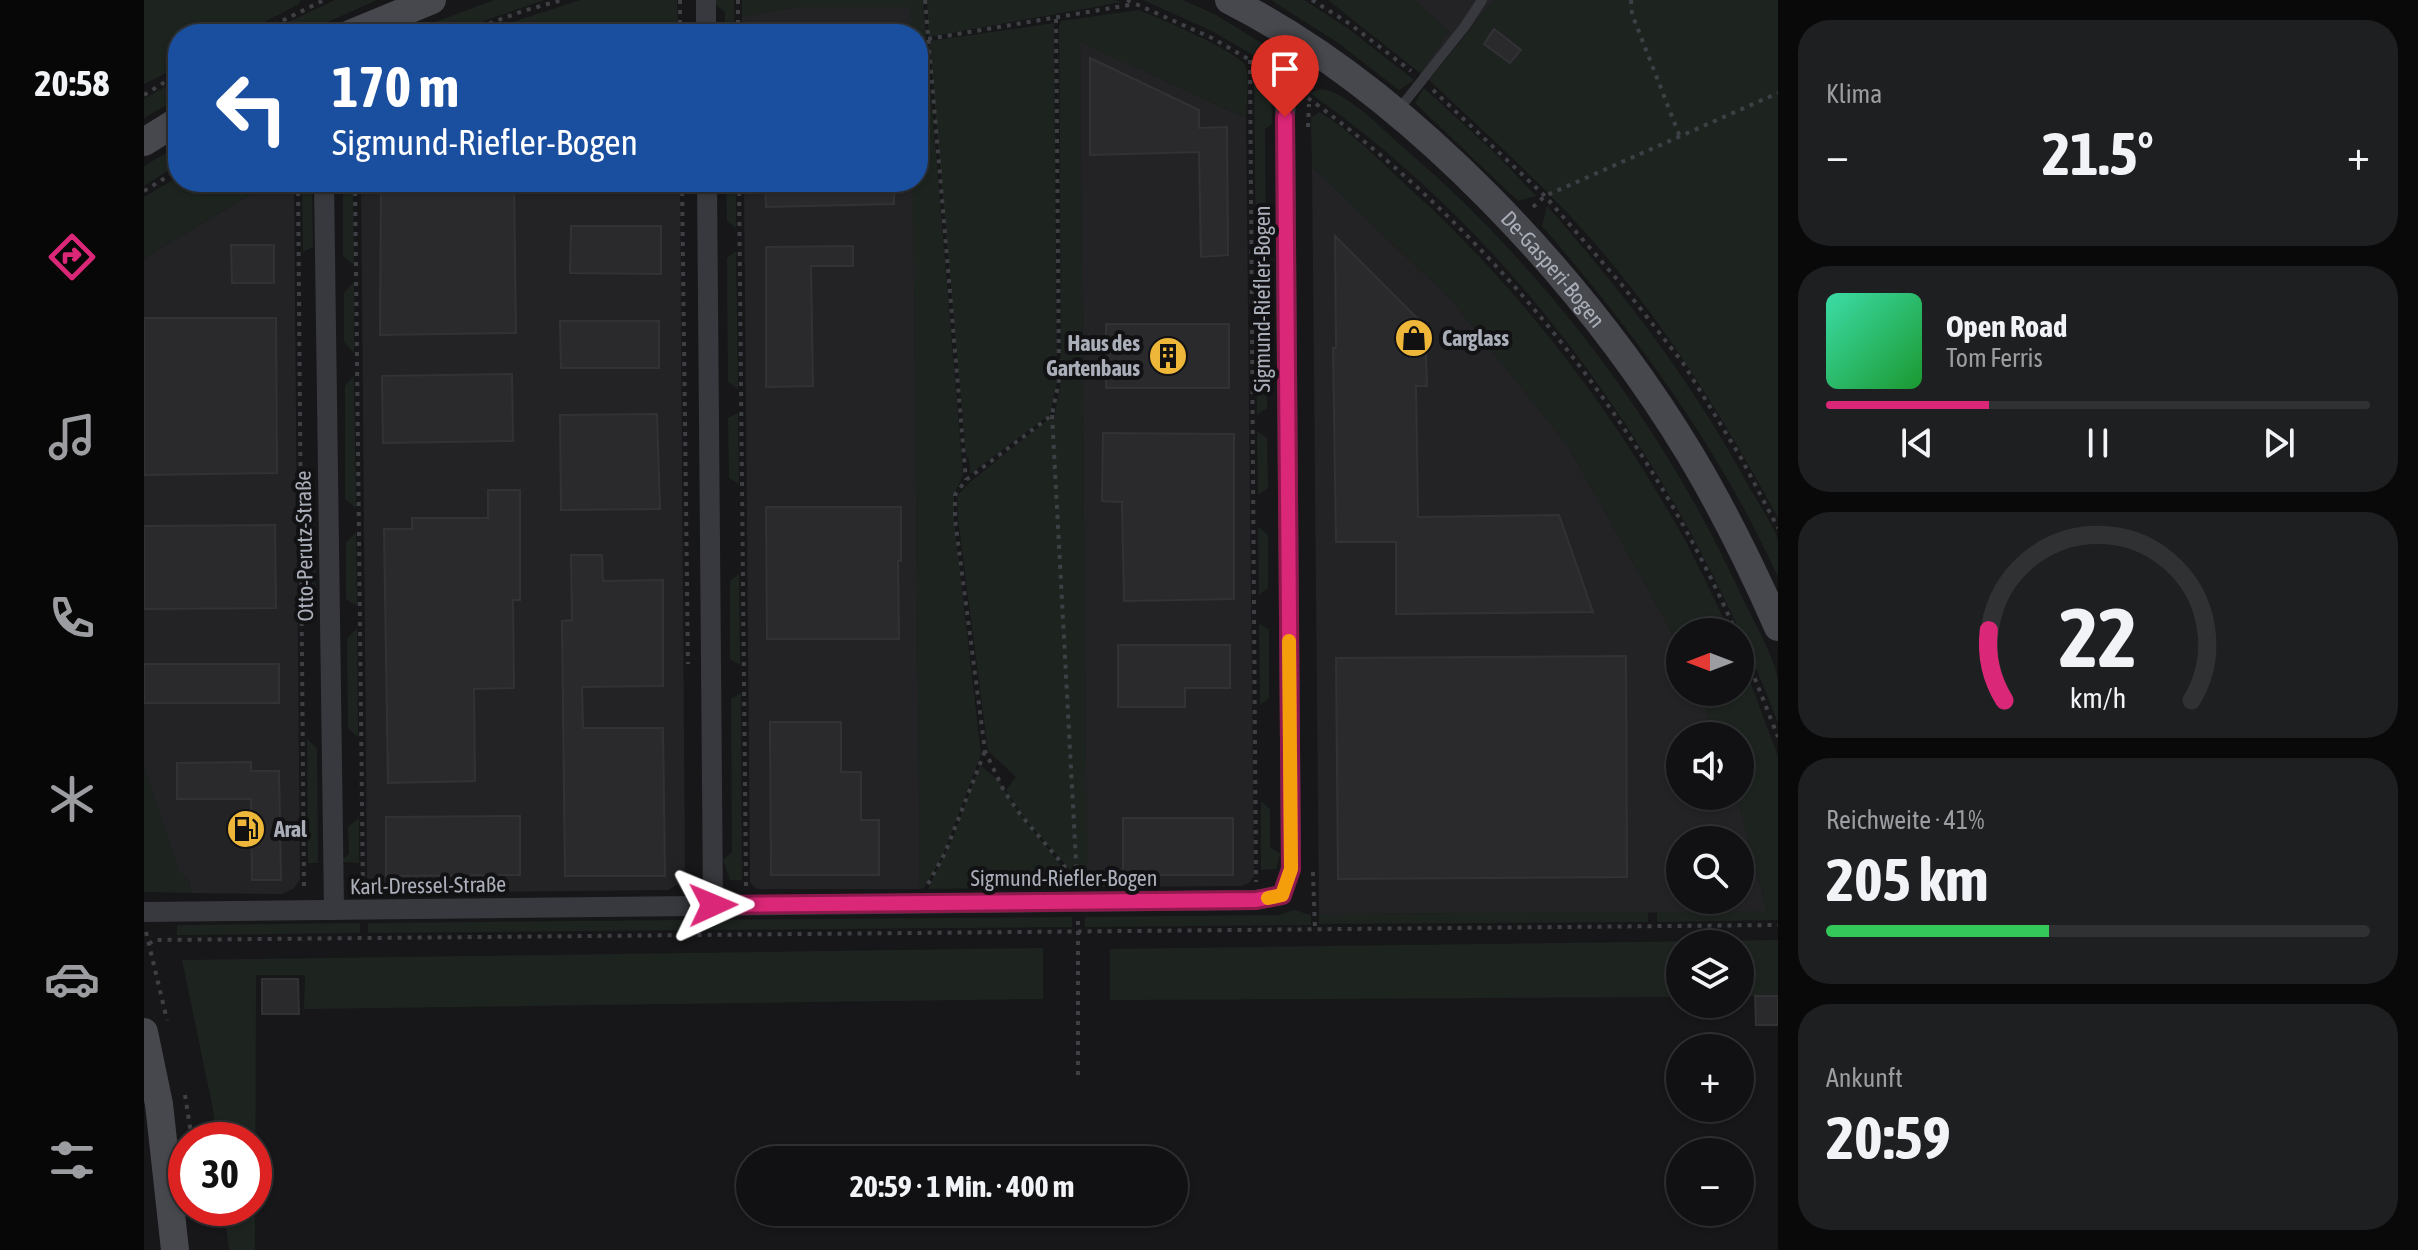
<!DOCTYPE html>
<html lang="de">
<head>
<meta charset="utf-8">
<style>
	body { margin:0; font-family:"Asap Condensed",sans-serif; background:#1e1f21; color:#f1f3f6; height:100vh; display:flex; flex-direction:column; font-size:30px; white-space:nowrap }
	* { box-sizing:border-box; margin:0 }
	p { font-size:26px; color:#9c9da0 }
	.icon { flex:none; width:44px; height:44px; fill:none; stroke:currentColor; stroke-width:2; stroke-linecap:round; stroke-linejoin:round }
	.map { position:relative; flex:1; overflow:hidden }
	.sheet { display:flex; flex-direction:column; gap:20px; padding:20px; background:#09090a; width:640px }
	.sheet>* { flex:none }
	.hud { position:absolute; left:24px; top:24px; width:760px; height:168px; border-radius:32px; box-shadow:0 2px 6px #0004,0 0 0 2px #303133; background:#1a4fa0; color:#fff; overflow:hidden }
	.needle { width:52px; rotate:270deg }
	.fabs { position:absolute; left:1522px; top:618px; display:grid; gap:16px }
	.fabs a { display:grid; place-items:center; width:88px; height:88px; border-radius:50%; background:#111113; box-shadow:0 2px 6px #0004,0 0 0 2px #303133; font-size:40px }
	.speed { position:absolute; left:24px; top:1122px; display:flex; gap:16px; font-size:40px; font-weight:700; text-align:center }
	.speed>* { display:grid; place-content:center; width:104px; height:104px; border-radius:50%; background:#111113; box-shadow:0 2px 6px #0004,0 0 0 2px #303133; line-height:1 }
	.speed .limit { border:12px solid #d22; background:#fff; color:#111 }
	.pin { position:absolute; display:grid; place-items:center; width:68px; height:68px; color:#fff; margin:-82px -34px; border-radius:50% 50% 50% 0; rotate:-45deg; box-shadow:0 0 8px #0007 }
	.pin .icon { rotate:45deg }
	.me { position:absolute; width:88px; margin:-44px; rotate:89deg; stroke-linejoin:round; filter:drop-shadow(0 0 6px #0008) }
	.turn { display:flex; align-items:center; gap:28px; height:168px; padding:0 32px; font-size:36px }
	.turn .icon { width:104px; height:104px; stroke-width:2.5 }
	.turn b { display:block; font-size:56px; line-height:68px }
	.big { font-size:60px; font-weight:700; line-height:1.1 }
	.sheet .tile { flex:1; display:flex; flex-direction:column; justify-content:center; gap:12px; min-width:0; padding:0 28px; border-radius:32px; background:#1e1f21 }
	.sheet .dial { align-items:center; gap:0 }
	.dial svg { height:208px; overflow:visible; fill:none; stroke:#303133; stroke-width:7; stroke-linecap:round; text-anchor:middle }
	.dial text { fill:#f1f3f6; stroke:none }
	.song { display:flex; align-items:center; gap:24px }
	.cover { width:96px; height:96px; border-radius:12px; background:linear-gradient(135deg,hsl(160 70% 55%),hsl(130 70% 35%)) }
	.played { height:8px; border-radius:4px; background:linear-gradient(90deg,#db2777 30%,#303133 30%) }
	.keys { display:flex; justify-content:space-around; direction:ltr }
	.heat { display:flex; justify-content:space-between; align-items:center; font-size:44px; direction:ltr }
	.charge { height:12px; border-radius:6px; background:linear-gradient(90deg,#34c759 41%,#303133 0) }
	.trip { position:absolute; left:592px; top:1146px; width:452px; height:80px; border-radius:40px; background:#111113; box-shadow:0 2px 6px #0004,0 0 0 2px #303133; font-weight:700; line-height:80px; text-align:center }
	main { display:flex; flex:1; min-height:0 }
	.tab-bar { display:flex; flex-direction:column; width:144px; justify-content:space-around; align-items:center; background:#070708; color:#9c9da0 }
	.tab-bar .icon { width:56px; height:56px }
	.tab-bar .current { color:#db2777 }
	.tab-bar b { font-size:36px; color:#f1f3f6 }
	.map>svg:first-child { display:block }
	.built { fill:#232326; fill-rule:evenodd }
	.green { fill:#1d241f }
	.building { fill:#2a2a2d; stroke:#323135; stroke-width:2 }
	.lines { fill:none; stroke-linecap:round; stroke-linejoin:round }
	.path { stroke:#3e4045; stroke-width:4; stroke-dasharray:4 6; stroke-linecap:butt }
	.lane { stroke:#38393e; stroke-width:10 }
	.street { stroke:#38393e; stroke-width:20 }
	.secondary { stroke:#46484e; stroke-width:28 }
	.route-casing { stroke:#8e194d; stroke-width:20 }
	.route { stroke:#db2777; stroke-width:14 }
	.slow { stroke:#f59e0b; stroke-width:14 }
	.labels { text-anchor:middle; stroke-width:8; stroke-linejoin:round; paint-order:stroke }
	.street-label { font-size:22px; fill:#aaaeb9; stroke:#121214 }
	.poi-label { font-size:22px; font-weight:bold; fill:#aaaeb9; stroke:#121214; text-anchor:start }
</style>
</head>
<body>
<main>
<nav class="tab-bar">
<b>20:58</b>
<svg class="icon current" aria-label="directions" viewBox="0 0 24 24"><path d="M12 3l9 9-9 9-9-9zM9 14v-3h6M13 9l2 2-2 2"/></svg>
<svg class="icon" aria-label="music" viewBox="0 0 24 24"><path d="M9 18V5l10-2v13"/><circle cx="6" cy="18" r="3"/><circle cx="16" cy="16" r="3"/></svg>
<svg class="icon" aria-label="phone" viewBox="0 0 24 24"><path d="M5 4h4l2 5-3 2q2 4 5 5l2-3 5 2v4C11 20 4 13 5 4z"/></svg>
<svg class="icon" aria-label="climate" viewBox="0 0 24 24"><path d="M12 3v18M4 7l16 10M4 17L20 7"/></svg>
<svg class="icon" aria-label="car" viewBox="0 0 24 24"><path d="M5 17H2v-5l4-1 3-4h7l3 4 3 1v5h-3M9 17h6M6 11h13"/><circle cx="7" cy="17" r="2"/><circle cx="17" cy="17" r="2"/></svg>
<svg class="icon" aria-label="filters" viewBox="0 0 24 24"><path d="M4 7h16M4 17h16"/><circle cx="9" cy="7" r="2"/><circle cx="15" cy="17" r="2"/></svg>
</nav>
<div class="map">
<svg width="1634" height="1250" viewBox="0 0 1634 1250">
	<rect width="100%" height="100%" fill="#171719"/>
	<!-- built -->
	<g class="built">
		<polygon points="1270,0 1350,0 1284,80 1276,73 1305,31"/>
		<polygon points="653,7 767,7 767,34 598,34 598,17"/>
		<polygon points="936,42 1102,118 1110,876 1105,883 1097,886 943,887"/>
		<path d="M 1168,166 L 1309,302 L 1424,446 L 1523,623 L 1536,651 L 1536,692 L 1555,692 L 1572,736 L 1536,736 L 1536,796 L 1593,796 L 1623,912 L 1175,914 ZM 1536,840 L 1596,840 L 1596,900 L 1536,900 Z"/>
		<polygon points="127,182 150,182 156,880 149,889 138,894 47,893 45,881 35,871 0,768 0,258"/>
		<polygon points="217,182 536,182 541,871 534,884 524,890 233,893 226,888 223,878"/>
		<polygon points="600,182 769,182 776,889 614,889 610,887 606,882"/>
	</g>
	<!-- green -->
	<g class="green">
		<polygon points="0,0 156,0 155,4 97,34 34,34 34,67 0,84"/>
		<polygon points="191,0 233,0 157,34 119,34"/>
		<polygon points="350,0 400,0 303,34 259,34"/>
		<polygon points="436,0 533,0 534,28 515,34 332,34"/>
		<polygon points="572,0 590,0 591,34 581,33 581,12 572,5"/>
		<polygon points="598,0 779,0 819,475 810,495 810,521 837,754 799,855 780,888 776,889 769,182 774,182 774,34 767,34 766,7 653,7 598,17"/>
		<polygon points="783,0 970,0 978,2 785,37"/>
		<polygon points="999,0 1039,0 1072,15 1116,42 1121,47 1126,65 1068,31"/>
		<polygon points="1127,0 1160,0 1202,27 1270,80 1255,90 1193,42"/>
		<polygon points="1184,0 1270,0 1305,31 1276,73"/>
		<path d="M 1350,0 L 1634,0 L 1634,518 C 1572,403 1500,290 1408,197 C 1368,156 1325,118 1285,80 Z"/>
		<path d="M 995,10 C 1013,17 1098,53 1102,67 C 1106,82 1102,102 1102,118 L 936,42 L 943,887 L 936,887 L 935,880 L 881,819 L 862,790 L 872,777 L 844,751 L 814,519 L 813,496 L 826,482 L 911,414 L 917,381 L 915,26 L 917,21 Z"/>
		<polygon points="910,23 913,381 906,414 826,474 825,459 822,456 785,41"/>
		<polygon points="34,79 34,98 0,118 0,99"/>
		<polygon points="1110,80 1127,81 1128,124 1121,129 1122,251 1112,256"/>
		<polygon points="1280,88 1352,154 1392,196 1374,201 1271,103"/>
		<path d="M 1177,89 C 1204,92 1239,130 1260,148 C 1401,269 1521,427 1598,597 C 1609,620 1630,656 1634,680 C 1634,694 1634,710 1634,723 C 1540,477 1384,247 1166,93 Z"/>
		<path d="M 1175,112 C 1207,131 1236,161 1263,186 C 1376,288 1470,411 1543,544 C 1558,573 1572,603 1586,632 L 1536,632 L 1536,651 L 1523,623 L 1424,446 L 1309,302 L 1168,166 L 1167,118 Z"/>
		<polygon points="34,146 34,164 0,186 0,166"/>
		<polygon points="34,177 34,182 127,182 0,258 0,197"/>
		<polygon points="158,182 168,182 169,247 159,252"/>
		<polygon points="199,182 209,182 210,265 199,256"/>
		<polygon points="582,182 592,182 592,228 583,221"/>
		<path d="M 1403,206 C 1480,293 1550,384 1605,487 C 1613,502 1630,525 1634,540 C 1634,551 1634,566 1634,577 C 1575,447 1491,333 1398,226 Z"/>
		<polygon points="592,251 594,389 584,382 583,258"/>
		<polygon points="210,282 210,353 200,342 200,293"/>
		<polygon points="1112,336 1123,342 1123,408 1113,415"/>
		<polygon points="210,376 212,508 201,499 201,386"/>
		<polygon points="594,413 595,484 585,478 584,418"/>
		<polygon points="1113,431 1123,438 1124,488 1114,495"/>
		<polygon points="161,509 171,519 172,595 162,605"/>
		<polygon points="1114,527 1124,535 1124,588 1115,595"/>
		<polygon points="212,533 213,606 202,599 202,542"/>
		<polygon points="595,574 596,665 586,659 586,581"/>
		<polygon points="1115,623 1125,630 1125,698 1116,705"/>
		<polygon points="213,628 214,737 204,728 203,639"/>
		<polygon points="1596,654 1634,757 1634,920 1513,922 1513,912 1623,911 1593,796 1596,796 1596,736 1572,736 1555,692 1596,692"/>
		<polygon points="597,693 598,880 586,880 579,860 588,852 587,699"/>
		<polygon points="163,739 173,748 174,863 164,863"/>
		<polygon points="836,765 854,780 875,813 931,883 929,887 784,889 809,837"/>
		<polygon points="0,768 35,871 45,881 47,893 0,892"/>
		<polygon points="1117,801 1126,809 1126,847 1136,854 1132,869 1117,870"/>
		<polygon points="215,818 215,863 196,862 205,854 204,827"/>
		<polygon points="1150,910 1167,915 1167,925 941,927 941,917 1135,915"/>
		<polygon points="1504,912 1504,922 1175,924 1175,914"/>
		<polygon points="928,917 928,927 549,930 549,920"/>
		<polygon points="542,920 542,930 224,933 224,923"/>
		<polygon points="216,923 216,933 33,935 33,925"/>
		<polygon points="1634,940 1634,996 1596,996 1596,944 1536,944 1536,997 966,1000 966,949"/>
		<polygon points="899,948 899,999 160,1009 161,975 112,975 111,1250 85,1250 80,1208 110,1208 110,1140 72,1140 69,1109 38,960"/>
	</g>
	<!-- building -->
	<g class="building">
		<polygon points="1350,29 1377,50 1366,63 1340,44"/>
		<polygon points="946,58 1055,110 1055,128 1083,127 1084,255 1057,257 1055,152 946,155"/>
		<polygon points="237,182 370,182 372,333 236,335"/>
		<polygon points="621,182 750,182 750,204 622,207"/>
		<polygon points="427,226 517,226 517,274 426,273"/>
		<polygon points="1191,236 1281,326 1283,386 1272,386 1274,517 1415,515 1449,612 1252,614 1252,542 1192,542 1189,348 1192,348"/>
		<polygon points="87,245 130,245 130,283 88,283"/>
		<polygon points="709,246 709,266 667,266 669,386 622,387 622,247"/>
		<polygon points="0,318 132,318 133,473 0,475"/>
		<polygon points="416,321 515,321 515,368 417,368"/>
		<rect x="962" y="324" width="123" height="64"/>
		<polygon points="368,374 369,441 239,443 238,376"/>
		<polygon points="513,414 516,509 417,510 416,415"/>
		<polygon points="959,433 1090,434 1090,599 980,601 978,502 958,501"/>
		<polygon points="344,490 376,490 376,600 369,600 370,688 330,689 331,781 244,783 240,529 268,529 268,518 344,518"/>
		<polygon points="622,507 757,507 757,561 754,561 755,639 623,639"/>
		<polygon points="131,525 132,608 0,609 0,526"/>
		<polygon points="427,555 458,555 459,581 519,580 519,686 438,687 439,728 519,728 521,876 421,876 418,621 428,620"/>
		<polygon points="974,645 1086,645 1086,688 1041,688 1041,707 974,707"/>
		<polygon points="1482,656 1483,877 1194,879 1192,658"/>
		<rect x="0" y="664" width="135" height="39"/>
		<polygon points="626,722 697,722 697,772 717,772 717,820 735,820 735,875 627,875"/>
		<polygon points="107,762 107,771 135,771 137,880 108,880 107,799 33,799 33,763"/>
		<polygon points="376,816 376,875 242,876 242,817"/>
		<rect x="979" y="818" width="110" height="57"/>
		<polygon points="118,979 154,979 155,1014 118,1014"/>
		<polygon points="1611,996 1634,996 1634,1025 1612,1025"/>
	</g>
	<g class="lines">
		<!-- path -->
		<g class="path">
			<polyline points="536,0 536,34"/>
			<polyline points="594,0 594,34"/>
			<polyline points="781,0 822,480"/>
			<polyline points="983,0 1068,38 1127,72"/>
			<polyline points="1168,0 1206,24 1267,71"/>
			<polyline points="1487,0 1488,14 1536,137"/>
			<polyline points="912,19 915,380 908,415 822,480 811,495 811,519 841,751 860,791 876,814 933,881"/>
			<polyline points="112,34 180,0"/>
			<polyline points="317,34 379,11 418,0"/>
			<polyline points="784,39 991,4"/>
			<polyline points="1106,60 1112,882"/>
			<polyline points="1289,90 1401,196 1478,285 1539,363 1596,456 1634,528"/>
			<polyline points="0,95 34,74"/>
			<path d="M 1164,98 C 1349,233 1500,422 1592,632"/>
			<polyline points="1164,127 1165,104"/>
			<polyline points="154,182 160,892"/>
			<polyline points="211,182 219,892"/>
			<polyline points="538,182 544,664"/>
			<polyline points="595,182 602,886"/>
			<polyline points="0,191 34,170"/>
			<polyline points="1389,207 1401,196 1634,93"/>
			<polyline points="908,415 933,880"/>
			<polyline points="1596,641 1634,737"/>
			<polyline points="1169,872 1171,930"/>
			<polyline points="784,884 801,853 841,751"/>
			<polyline points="934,921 934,1081"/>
			<polyline points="2,932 23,1020"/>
			<polyline points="5,944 10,940 1634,925"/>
			<polyline points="41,1095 48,1140"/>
		</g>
		<!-- lane -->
		<polyline class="lane" points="1252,113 1321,26 1338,0"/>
		<!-- street -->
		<g class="street">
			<polyline points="562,0 562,34"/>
			<polyline points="180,182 190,910"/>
			<polyline points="563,182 569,905"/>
			<polyline points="0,912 1112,900 1138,895 1147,869 1141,117 1143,83 1165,47"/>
		</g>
		<!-- secondary -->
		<g class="secondary">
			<path id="s1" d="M 1085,0 C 1266,92 1441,281 1546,454 C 1579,509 1608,568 1634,627"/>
			<polyline points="206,34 288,0"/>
			<polyline points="0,142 34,121"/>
			<polyline points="0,1032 15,1104 31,1250"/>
		</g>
	</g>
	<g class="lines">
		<!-- route casing -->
		<g class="route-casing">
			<polyline id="route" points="569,905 1112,900 1138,895 1147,869 1141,117"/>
		</g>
		<!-- route -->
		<use href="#route" class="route"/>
		<!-- slow -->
		<polyline class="slow" points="1124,898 1138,895 1147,869 1145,641"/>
	</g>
	<!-- icons -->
	<defs>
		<g id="shop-disc" transform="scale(2)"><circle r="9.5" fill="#efb73a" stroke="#121214"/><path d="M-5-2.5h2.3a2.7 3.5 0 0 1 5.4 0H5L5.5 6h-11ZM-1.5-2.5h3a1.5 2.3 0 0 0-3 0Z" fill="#111"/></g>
		<g id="building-disc" transform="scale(2)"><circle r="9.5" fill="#efb73a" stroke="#121214"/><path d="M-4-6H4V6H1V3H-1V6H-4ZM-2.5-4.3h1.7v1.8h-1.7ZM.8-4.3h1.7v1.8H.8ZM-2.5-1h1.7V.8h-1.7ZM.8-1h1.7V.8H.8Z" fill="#111"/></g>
		<g id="fuel-disc" transform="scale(2)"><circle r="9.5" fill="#efb73a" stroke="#121214"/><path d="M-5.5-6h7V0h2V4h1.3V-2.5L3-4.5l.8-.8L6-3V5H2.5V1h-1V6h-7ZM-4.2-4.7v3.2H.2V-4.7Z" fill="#111"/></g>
	</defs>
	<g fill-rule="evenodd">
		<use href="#shop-disc" x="1270" y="338"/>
		<use href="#building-disc" x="1024" y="356"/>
		<use href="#fuel-disc" x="102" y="829"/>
	</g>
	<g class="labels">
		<!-- street labels -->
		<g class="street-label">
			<text dy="8" stroke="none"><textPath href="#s1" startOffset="424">De-Gasperi-Bogen</textPath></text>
			<text transform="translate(1118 299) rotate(-90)" y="8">Sigmund-Riefler-Bogen</text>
			<text transform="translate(160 546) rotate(-91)" y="8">Otto-Perutz-Straße</text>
			<text x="920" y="886">Sigmund-Riefler-Bogen</text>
			<text transform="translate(284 885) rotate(-1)" y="8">Karl-Dressel-Straße</text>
		</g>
		<!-- poi labels -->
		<g class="poi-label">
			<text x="1298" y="346">Carglass</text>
			<text x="996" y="351" text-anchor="end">Haus des<tspan x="996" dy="25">Gartenbaus</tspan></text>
			<text x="130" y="837">Aral</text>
		</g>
	</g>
</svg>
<div class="fabs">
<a><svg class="needle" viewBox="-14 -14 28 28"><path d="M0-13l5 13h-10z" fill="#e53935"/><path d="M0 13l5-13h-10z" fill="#9c9da0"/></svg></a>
<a><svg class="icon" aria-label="sound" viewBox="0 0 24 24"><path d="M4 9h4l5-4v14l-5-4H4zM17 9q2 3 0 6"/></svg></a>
<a><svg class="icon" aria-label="search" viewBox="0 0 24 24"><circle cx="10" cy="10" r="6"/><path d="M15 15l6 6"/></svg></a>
<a><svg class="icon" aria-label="layers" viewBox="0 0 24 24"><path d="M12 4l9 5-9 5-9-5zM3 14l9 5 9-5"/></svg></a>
<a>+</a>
<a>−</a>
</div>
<div class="speed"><div class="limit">30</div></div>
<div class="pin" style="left:1141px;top:117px;background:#d93025"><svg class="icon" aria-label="arrive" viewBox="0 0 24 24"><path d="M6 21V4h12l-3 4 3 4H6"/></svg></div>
<svg class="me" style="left:569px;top:905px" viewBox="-20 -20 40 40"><path d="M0-17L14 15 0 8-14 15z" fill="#db2777" stroke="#fff" stroke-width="4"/></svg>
<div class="trip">20:59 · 1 Min. · 400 m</div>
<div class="hud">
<div class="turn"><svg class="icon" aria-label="left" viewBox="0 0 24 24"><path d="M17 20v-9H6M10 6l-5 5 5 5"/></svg><div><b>170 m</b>Sigmund-Riefler-Bogen</div></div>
</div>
</div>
<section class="sheet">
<div class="tile"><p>Klima</p>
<div class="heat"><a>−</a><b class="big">21.5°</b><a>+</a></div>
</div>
<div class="tile">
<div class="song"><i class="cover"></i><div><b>Open Road</b><p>Tom Ferris</p></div></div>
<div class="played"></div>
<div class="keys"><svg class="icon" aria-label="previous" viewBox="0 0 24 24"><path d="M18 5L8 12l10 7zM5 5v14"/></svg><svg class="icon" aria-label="pause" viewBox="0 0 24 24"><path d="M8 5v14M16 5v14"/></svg><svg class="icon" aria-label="next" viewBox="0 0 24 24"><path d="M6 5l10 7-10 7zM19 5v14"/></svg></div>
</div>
<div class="tile dial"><svg viewBox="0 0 100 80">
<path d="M14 69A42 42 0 1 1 86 69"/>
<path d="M14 69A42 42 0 0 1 8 42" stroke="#db2777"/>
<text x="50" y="56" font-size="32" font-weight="700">22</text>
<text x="50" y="72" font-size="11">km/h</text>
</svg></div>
<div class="tile"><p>Reichweite · 41%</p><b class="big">205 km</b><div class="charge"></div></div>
<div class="tile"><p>Ankunft</p><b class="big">20:59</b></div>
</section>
</main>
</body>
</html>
